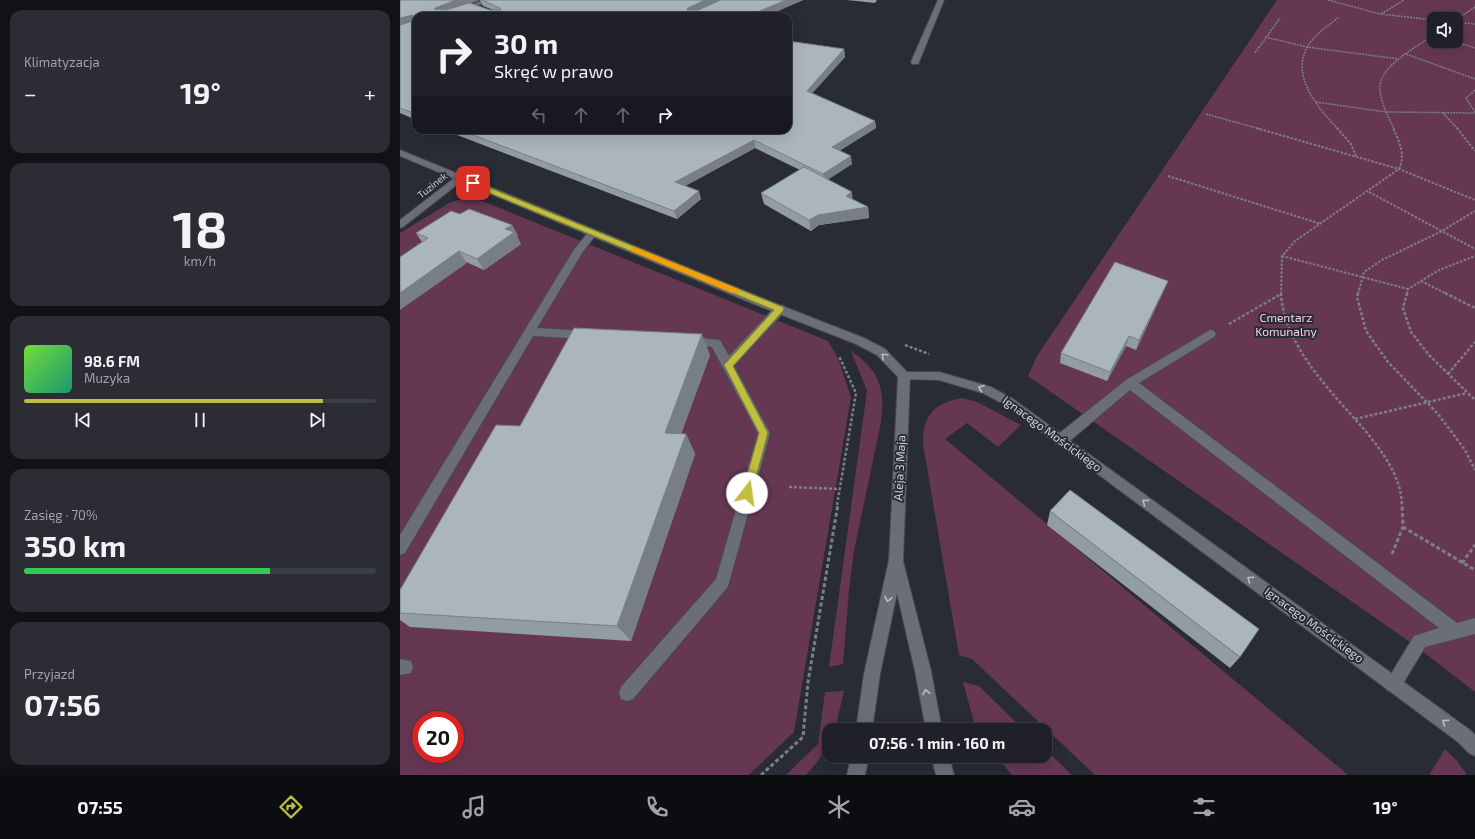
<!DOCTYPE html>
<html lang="pl">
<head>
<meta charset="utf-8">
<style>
	body { margin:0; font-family:"Exo 2",sans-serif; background:#2c2d34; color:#f1f3f6; height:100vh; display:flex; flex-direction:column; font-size:15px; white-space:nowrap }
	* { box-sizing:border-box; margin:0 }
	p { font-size:13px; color:#a1a3a8 }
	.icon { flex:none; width:22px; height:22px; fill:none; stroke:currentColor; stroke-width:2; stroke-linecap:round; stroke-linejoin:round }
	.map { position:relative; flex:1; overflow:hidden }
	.details { display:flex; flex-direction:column; gap:10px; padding:10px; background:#111216; width:400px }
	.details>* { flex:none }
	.hud { position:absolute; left:12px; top:12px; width:380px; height:122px; border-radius:12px; box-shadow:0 4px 16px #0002,0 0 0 1px #3c3e45; background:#1f2028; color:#f1f3f6; overflow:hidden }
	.fabs { position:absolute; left:1027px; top:12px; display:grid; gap:8px }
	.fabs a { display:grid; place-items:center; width:36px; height:36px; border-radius:8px; background:#1f2028; box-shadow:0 4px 16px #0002,0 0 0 1px #3c3e45; font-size:20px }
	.speed { position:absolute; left:12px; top:711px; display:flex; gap:8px; font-size:20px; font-weight:700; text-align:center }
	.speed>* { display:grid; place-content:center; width:52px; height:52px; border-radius:50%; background:#1f2028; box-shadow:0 4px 16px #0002,0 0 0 1px #3c3e45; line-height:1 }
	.speed .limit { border:6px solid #d22; background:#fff; color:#111 }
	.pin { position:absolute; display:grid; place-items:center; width:34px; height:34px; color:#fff; margin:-17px; border-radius:8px; box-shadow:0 2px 6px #0006 }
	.me { position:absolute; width:44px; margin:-22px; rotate:15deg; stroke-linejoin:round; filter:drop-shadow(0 0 3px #0008) }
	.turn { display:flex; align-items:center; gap:14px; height:84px; padding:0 16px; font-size:18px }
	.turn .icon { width:52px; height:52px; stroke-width:2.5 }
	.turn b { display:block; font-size:28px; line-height:34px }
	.lanes { display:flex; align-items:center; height:38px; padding:0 16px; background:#0003; justify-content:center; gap:20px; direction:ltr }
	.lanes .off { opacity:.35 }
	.big { font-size:30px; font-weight:700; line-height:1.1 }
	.details .tile { flex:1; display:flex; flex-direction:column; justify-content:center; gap:6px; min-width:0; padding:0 14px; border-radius:12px; background:#2c2d34 }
	.details .dial { align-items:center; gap:0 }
	.dial b { font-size:52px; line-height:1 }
	.song { display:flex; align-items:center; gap:12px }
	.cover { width:48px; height:48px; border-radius:6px; background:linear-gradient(135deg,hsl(100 70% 55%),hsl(160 70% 35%)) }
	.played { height:4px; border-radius:2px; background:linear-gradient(90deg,#c1bd40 85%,#3c3e45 85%) }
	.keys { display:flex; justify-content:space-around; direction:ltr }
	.heat { display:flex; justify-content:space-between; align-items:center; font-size:22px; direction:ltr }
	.charge { height:6px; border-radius:3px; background:linear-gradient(90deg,#34c759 70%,#3c3e45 0) }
	.trip { position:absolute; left:422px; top:723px; width:230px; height:40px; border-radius:12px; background:#1f2028; box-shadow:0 4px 16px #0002,0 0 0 1px #3c3e45; font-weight:700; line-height:40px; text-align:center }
	.tabs { display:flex; height:64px; justify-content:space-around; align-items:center; background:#0c0d10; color:#a1a3a8 }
	.tabs .icon { width:28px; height:28px }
	.tabs .on { color:#c1bd40 }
	.tabs b { font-size:18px; color:#f1f3f6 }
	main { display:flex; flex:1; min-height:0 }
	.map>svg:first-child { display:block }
	.green { fill:#663753; fill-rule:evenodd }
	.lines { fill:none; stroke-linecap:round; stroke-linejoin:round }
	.service-casing { stroke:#474950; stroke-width:2 }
	.minor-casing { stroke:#474950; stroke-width:2 }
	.tertiary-casing { stroke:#474950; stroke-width:2 }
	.path-far3 { stroke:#7d7f87; stroke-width:1.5; stroke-dasharray:2 1; stroke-linecap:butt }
	.path-far2 { stroke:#7d7f87; stroke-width:2; stroke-dasharray:2.5 1.5; stroke-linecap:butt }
	.path-far1 { stroke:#7d7f87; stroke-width:2.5; stroke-dasharray:3 2; stroke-linecap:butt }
	.path { stroke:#7d7f87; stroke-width:3; stroke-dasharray:4 2.5; stroke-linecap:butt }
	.service { fill:#6b6d78; fill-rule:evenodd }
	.minor { fill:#6b6d78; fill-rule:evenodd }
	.tertiary { fill:#6b6d78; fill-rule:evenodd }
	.wall { fill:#929ca3 }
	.shaded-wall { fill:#777f85 }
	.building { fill:#aab5be; stroke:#777f85 }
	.oneway { stroke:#bbbdc4 }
	.route { fill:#c1bd40; stroke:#7d7b2a }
	.slow { fill:#f59e0b }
	.labels { text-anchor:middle; stroke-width:4; stroke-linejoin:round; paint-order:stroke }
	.far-street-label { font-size:10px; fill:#cfd1d7; stroke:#292b35 }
	.park-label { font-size:12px; fill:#f7cee4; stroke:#292b35 }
	.street-label { font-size:12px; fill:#cfd1d7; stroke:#292b35 }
</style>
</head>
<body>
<main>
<section class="details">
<div class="tile"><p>Klimatyzacja</p>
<div class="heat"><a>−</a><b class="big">19°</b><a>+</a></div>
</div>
<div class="tile dial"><b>18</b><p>km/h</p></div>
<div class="tile">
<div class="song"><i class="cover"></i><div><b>98.6 FM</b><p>Muzyka</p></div></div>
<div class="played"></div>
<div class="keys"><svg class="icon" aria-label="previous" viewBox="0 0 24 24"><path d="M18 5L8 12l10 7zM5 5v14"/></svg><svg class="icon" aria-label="pause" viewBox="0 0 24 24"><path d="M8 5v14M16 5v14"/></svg><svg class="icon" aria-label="next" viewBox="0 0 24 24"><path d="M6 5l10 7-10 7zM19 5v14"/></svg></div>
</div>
<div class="tile"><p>Zasięg · 70%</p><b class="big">350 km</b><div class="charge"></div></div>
<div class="tile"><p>Przyjazd</p><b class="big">07:56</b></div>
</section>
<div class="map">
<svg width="1075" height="775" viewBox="0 0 1075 775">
	<rect width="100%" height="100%" fill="#292b35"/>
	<!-- green -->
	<g class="green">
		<path d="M 877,0 L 1075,0 L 1075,692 L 1017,647 L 628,376 L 637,356 ZM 1034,19 L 1056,19 L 1056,41 L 1034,41 Z"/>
		<path d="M 72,197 L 428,341 L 438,358 L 451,397 L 394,732 L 349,775 L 0,775 L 0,233 L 51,202 ZM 21,720 L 55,720 L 55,754 L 21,754 Z"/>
		<path d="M 451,351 C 480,371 485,388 481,422 L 454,551 L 449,590 L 443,664 L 429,667 L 467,391 Z"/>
		<path d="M 562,398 L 577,402 L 621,425 L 598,447 L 567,423 L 545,439 L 948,775 L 695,775 L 572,659 L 559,655 L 523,444 C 523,415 534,403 562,398 Z"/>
		<polygon points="563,682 579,686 624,730 579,730 574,722"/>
		<path d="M 444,691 L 436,725 L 434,730 L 429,730 C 429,748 418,762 406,775 L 386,775 L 418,744 L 425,692 Z"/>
		<polygon points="645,749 672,775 612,775 596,756 645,756"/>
		<polygon points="1045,749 1057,761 1067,775 1029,775"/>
	</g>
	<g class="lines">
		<!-- service casing -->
		<g class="service-casing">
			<g id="service">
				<polygon points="538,0 544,0 519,62 518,64 512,64 511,62"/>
				<polygon points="193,229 198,232 182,253 137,328 186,331 190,332 192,335 190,338 186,339 133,336 5,553 0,555 0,535 173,251 190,230"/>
				<polygon points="380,305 384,306 385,309 384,312 334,366 370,433 329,583 327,588 233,699 227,701 221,699 219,693 221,687 316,579 358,433 312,347 286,344 284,341 286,338 290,337 320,340 329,356 376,306"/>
				<polygon points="810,330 814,331 816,334 814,337 739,383 1057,623 1075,618 1075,634 1025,647 999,690 993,692 987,690 985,684 1014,636 1039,628 730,390 666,444 661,445 656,444 655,440 656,436 726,380"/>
				<polygon points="0,659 11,661 13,667 11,673 0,675"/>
			</g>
		</g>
		<!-- minor casing -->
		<g class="minor-casing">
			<g id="minor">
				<polygon points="84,0 93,0 49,16 39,16"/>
				<polygon points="60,175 65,178 63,180 3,227 0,228 0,220 57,176"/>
				<polygon points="504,372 539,372 591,387 613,399 1070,730 1075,735 1075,756 1069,753 1058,742 605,405 583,393 539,380 500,379 498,376 500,373"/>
			</g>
		</g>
		<!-- tertiary casing -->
		<g class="tertiary-casing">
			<g id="tertiary">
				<polygon points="0,150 362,298 464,338 485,349 508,373 510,376 503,561 531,671 542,730 526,730 515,671 497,593 480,674 472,730 456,730 464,674 489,560 498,377 477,355 456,344 354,304 0,156"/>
				<polygon points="451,756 469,756 465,775 447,775"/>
				<polygon points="531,756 549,756 554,775 536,775"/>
			</g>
		</g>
		<!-- path-far3 -->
		<g class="path-far3">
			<polyline points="928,0 980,14 1034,20"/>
			<polyline points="981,14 1004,0"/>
			<polyline points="1056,20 1075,7"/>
			<polyline points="1056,22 1075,24"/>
			<polyline points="865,37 907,47 999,59"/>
			<polyline points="1054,41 1075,48"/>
			<polyline points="855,53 880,18"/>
			<polyline points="1006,54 1075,79"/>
			<polyline points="1075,90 1066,98 1075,112"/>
			<polyline points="916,102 986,112 1075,113"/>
			<polyline points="1042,112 1058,129"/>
			<polyline points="806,114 860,129"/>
			<path d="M 938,129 C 918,108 890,76 908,46 C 915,34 928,26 939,17"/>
			<path d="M 994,129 C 988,116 979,100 980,85 C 982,65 1019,45 1034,35"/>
		</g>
		<!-- path-far2 -->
		<g class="path-far2">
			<polyline points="856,128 999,169 1075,200"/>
			<polyline points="937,128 951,144 956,156"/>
			<polyline points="1057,128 1075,151"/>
			<polyline points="768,176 921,224"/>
			<polyline points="969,192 1075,249"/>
			<polyline points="882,256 1008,289"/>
			<polyline points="1021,281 1047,294"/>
			<path d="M 881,294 L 882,256 L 895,241 L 999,169 C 1006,155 999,141 993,128"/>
			<polyline points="958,294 964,272 982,260 1042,231 1075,211"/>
			<polyline points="1007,294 1008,289 1039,270 1075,256"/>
		</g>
		<!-- path-far1 -->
		<g class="path-far1">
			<path d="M 881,293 C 883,344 931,392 963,428 C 981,450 1001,475 1002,505"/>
			<polyline points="958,293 957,297 966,331 988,362 1038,414 1065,450 1075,470"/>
			<polyline points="1007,293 1003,308 1011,332 1029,355 1075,400"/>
			<polyline points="1045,293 1075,308"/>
			<polyline points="829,324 881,294"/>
			<polyline points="505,345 529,354"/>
			<polyline points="1048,374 1075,342"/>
			<polyline points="955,419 1067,393"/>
			<polyline points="389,487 440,489"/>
			<polyline points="437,505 456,393 439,356"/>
		</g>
		<!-- path -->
		<g class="path">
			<polyline points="1003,527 1075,570"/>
			<polyline points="992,554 1003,527 1002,504"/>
			<polyline points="1062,563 1075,545"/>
			<polyline points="361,775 403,737 408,682 438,504"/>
		</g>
		<!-- service -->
		<use href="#service" class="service"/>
		<!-- minor -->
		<use href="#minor" class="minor"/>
		<!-- tertiary -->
		<use href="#tertiary" class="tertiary"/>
	</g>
	<!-- wall -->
	<g class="wall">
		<polygon points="0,0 71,3 90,10 93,10 83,6 80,0 403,0 366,16 16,16 16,120 0,113"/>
		<polygon points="447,0 477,0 475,3"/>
		<polygon points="388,41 444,49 445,57 412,93 475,121 476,128 440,150 452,164 427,180 452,199 468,207 469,218 419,225 411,231 364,204 361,193 400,170 355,148 285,186 301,199 277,219 44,130 388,130"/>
		<polygon points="60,214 112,225 118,236 117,237 121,244 84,270 22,242 16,233"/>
		<polygon points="768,281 764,290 736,350 726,346 707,381 660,363 661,353"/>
		<polygon points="310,355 281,434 286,434 295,454 231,641 10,627 0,620 0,590 120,426"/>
		<polygon points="650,511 840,657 830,668 647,525"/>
	</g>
	<!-- shaded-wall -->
	<g class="shaded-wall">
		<polygon points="56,0 80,0 38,15 34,9 35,8"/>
		<polygon points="305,0 324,0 289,15 287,10 288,8"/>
		<polygon points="386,0 403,0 366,16 348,16"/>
		<polygon points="13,15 16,20 0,26 0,18"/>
		<polygon points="444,49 445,57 408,98 407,91"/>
		<polygon points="475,121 476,128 433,155 432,147"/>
		<polygon points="354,140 355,148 278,190 275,182"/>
		<polygon points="451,156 452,164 424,182 423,174"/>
		<polygon points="299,191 301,199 277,219 274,211"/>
		<polygon points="452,192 453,203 446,196"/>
		<polygon points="468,207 469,218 419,225 411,231 409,220 418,215"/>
		<polygon points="112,225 118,236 117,237 121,244 84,270 77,259 105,229"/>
		<polygon points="59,251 67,263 0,310 0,293"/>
		<polygon points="768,281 764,290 736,350 739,340"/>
		<polygon points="302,334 310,355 274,453 265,433"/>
		<polygon points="729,336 726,346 707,381 710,372"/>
		<polygon points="286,434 295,454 231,641 217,626"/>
	</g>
	<!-- building -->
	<g class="building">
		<polygon points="0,0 56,0 35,8 34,9 46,10 69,3 90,10 101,10 100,8 82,0 305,0 288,8 287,10 298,10 321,0 386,0 348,16 16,16 16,114 0,108 0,25 13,21 13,15 0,18"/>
		<polygon points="388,41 444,49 407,91 475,121 432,147 451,156 423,174 354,140 275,182 299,191 274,211 60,130 388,130"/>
		<polygon points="404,167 452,192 446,196 468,207 418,215 409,220 361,193"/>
		<polygon points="69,209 112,225 105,229 114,232 77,259 59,251 0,293 0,257 28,238 16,233 51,211 60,214"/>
		<polygon points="715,262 768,281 739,340 729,336 710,372 661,353"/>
		<polygon points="174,328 302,334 265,433 286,434 217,626 0,613 0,590 96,425 120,426"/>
		<polygon points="670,490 859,629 840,657 650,511"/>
	</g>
	<!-- one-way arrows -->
	<defs><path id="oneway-chevron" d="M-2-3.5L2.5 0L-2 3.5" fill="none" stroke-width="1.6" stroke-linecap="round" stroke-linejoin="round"/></defs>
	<g class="oneway">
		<use href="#oneway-chevron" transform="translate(484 356) rotate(-137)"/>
		<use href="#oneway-chevron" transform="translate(581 388) rotate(-160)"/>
		<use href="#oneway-chevron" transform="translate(745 502) rotate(-144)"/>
		<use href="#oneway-chevron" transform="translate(850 579) rotate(-144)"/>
		<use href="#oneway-chevron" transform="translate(488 599) rotate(102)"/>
		<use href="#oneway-chevron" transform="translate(526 692) rotate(-100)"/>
		<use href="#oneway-chevron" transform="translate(1045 722) rotate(-143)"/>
	</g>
	<!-- route -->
	<polygon class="route" points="73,181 383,307 384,309 383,311 333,366 368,433 351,496 347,497 343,496 342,493 359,433 324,365 374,310 70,185 69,183"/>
	<!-- slow -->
	<polygon class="slow" points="234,247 338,289 339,291 338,293 332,293 231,251 230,249"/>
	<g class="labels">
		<!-- far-street labels -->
		<g class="far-street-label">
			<text transform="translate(32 185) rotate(-39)" y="4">Tuzinek</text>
		</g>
		<!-- park labels -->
		<g class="park-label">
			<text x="886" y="322">Cmentarz<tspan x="886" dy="14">Komunalny</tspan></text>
		</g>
		<!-- street labels -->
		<g class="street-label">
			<text transform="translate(652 434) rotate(36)" y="4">Ignacego Mościckiego</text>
			<text transform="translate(500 468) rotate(-87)" y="4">Aleja 3 Maja</text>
			<text transform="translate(914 625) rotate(36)" y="4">Ignacego Mościckiego</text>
		</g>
	</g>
</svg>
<div class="fabs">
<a><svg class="icon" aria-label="sound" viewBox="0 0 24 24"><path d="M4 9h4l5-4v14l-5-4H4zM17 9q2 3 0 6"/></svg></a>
</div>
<div class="speed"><div class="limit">20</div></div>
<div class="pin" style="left:73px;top:183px;background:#d93025"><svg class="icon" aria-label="arrive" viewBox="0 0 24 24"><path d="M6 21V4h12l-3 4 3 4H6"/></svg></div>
<svg class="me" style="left:347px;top:493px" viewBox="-20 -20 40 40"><circle r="19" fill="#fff"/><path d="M0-13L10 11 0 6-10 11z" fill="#c1bd40"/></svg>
<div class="trip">07:56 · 1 min · 160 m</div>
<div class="hud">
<div class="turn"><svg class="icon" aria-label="right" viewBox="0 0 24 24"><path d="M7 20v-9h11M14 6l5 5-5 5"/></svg><div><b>30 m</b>Skręć w prawo</div></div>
<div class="lanes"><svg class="icon off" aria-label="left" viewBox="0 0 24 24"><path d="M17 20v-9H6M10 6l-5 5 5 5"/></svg><svg class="icon off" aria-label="ahead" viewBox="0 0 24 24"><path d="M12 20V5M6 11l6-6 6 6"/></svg><svg class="icon off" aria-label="ahead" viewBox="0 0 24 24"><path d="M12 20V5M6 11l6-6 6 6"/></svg><svg class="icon" aria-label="right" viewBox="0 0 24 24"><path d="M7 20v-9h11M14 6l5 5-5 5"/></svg></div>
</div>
</div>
</main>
<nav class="tabs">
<b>07:55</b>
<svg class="icon on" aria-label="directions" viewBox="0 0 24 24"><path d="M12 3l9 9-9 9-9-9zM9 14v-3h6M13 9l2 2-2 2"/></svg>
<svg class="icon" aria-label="music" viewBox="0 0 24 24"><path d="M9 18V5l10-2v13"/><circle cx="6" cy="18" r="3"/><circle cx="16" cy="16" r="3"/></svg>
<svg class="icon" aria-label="phone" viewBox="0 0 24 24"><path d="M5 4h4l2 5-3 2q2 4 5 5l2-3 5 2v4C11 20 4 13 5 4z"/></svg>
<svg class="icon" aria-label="climate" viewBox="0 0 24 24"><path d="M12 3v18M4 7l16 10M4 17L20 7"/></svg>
<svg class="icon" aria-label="car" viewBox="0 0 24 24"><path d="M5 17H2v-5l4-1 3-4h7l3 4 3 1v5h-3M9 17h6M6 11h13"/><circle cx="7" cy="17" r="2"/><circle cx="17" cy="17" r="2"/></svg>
<svg class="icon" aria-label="filters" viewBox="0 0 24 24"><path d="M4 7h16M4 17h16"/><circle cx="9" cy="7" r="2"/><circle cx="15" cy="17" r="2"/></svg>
<b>19°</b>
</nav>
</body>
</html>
